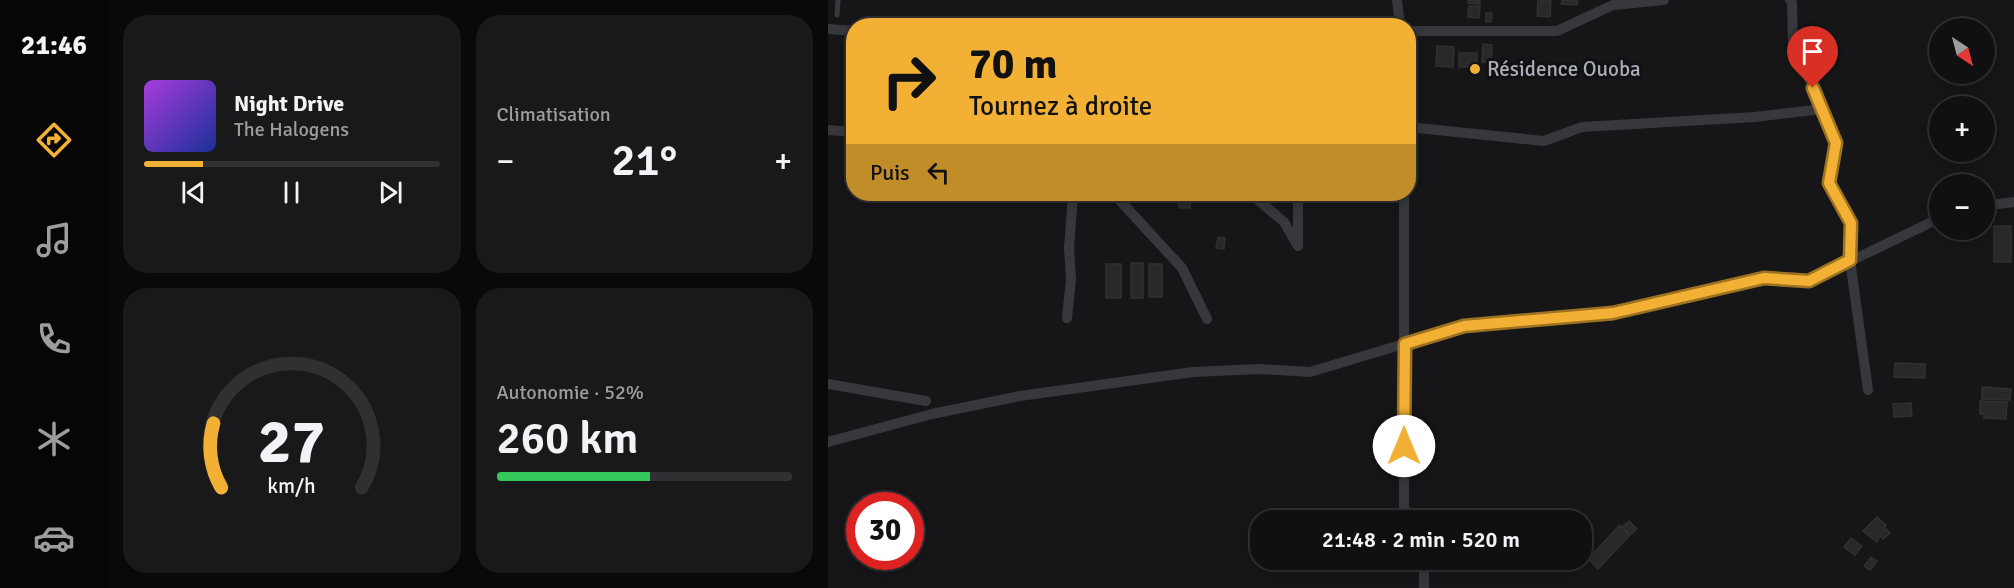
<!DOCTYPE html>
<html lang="fr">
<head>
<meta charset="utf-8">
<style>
	body { margin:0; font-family:Signika,sans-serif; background:#19191b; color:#f1f3f6; height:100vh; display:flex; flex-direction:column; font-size:22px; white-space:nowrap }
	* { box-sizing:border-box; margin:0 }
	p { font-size:20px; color:#9c9d9f }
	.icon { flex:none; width:33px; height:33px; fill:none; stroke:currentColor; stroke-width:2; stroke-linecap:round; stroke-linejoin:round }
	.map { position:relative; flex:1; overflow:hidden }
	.panel { display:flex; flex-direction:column; gap:15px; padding:15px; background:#09090a; width:720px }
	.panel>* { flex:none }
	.hud { position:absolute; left:18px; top:18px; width:570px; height:183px; border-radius:24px; box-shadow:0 3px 15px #0003,0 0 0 2px #303032; background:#f2b134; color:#111; overflow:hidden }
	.needle { width:39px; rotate:144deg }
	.tools { position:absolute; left:1101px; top:18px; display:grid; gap:12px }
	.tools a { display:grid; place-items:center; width:66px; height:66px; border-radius:50%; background:#101012; box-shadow:0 3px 15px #0003,0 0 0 2px #303032; font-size:30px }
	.speed { position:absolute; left:18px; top:492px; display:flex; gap:12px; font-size:30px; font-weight:700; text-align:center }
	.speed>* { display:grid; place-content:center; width:78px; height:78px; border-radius:50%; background:#101012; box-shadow:0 3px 15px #0003,0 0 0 2px #303032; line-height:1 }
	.speed .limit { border:9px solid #d22; background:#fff; color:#111 }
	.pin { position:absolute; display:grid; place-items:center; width:51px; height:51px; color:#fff; margin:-62px -26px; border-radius:50% 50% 50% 0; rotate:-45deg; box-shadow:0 0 6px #0007 }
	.pin .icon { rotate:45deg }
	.me { position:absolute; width:66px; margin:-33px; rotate:0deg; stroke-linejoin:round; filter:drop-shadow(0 0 4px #0008) }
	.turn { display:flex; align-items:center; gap:21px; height:126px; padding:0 24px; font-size:27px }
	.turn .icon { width:78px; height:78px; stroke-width:2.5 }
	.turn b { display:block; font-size:42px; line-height:51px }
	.then { display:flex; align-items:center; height:57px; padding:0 24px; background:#0003; gap:12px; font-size:22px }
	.big { font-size:45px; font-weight:600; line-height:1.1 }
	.panel .tile { flex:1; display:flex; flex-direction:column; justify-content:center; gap:9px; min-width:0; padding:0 21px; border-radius:24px; background:#19191b }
	.panel .dial { align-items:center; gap:0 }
	.dial svg { height:156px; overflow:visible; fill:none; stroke:#303032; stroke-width:7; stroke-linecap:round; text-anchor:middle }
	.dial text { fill:#f1f3f6; stroke:none }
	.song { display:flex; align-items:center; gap:18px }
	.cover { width:72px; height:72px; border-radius:9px; background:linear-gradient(135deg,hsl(280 70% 55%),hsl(230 70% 35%)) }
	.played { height:6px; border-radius:3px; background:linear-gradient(90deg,#f2b134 20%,#303032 20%) }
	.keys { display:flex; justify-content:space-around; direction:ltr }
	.heat { display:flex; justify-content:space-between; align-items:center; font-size:33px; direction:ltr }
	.charge { height:9px; border-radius:4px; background:linear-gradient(90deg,#34c759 52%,#303032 0) }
	.panel .tiles { flex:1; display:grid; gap:15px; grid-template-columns:repeat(2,1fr) }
	.trip { position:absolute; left:422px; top:510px; width:342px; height:60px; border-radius:24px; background:#101012; box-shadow:0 3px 15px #0003,0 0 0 2px #303032; font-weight:600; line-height:60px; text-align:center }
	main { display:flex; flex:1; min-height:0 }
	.menu { display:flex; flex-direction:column; width:108px; justify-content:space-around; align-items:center; background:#060607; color:#9c9d9f }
	.menu .icon { width:42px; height:42px }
	.menu .current { color:#f2b134 }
	.menu b { font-size:27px; color:#f1f3f6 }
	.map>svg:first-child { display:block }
	.building { fill:#29292c; stroke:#303034; stroke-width:1.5 }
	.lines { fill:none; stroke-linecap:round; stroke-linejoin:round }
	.lane { stroke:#37383d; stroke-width:5 }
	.street { stroke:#37383d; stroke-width:10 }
	.route-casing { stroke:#9d7322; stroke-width:15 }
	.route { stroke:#f2b134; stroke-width:10 }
	.poi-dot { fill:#f2b134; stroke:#111113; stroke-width:2 }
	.labels { text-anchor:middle; stroke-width:6; stroke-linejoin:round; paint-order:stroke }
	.poi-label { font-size:21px; fill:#a8adb8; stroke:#111113; text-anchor:start }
</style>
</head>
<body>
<main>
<nav class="menu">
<b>21:46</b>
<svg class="icon current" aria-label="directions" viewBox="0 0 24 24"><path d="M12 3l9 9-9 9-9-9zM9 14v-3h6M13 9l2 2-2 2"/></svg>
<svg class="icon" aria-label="music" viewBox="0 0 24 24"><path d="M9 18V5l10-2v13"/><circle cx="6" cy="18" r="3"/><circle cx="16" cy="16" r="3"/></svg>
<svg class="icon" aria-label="phone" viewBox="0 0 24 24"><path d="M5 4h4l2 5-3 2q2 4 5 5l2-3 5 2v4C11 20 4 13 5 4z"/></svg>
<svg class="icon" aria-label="climate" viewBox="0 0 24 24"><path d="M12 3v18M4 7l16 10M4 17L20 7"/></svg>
<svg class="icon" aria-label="car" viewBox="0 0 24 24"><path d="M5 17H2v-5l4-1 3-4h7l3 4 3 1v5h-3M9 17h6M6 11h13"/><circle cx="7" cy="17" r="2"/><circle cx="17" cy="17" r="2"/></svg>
</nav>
<section class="panel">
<div class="tiles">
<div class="tile">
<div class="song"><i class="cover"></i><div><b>Night Drive</b><p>The Halogens</p></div></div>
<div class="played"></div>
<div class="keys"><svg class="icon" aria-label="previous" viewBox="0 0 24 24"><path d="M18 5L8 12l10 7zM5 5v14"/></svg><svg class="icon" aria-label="pause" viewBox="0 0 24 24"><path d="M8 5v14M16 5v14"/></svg><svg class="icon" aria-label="next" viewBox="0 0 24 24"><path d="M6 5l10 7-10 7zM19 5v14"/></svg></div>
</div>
<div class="tile"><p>Climatisation</p>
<div class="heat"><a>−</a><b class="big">21°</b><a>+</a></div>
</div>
<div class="tile dial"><svg viewBox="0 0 100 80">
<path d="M14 69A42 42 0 1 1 86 69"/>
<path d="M14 69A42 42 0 0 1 10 36" stroke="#f2b134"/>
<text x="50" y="56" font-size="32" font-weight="700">27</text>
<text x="50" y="72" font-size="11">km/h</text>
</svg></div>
<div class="tile"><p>Autonomie · 52%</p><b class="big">260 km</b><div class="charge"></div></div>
</div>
</section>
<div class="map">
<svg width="1186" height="588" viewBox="0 0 1186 588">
	<rect width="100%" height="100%" fill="#161618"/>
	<!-- building -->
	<g class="building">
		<polygon points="640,0 652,0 652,4 640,3"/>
		<polygon points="710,0 723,0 722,17 709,16"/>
		<polygon points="734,0 750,0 749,5 733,4"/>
		<polygon points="641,6 652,6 651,18 640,17"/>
		<polygon points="658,13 664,13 663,22 658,22"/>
		<polygon points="655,44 664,45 663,63 654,62"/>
		<polygon points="609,46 626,47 625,67 608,66"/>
		<rect x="631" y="53" width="18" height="14"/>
		<polygon points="351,199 363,199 362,208 351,208"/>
		<rect x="1166" y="226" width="17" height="36"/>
		<polygon points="390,237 397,238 396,249 388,248"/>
		<rect x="303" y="263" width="12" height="35"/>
		<rect x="278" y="264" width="15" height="34"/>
		<rect x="321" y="264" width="13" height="33"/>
		<polygon points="1067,363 1097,364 1097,378 1066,377"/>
		<polygon points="1154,387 1183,389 1182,400 1154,399"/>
		<polygon points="1152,401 1179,402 1178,419 1156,418 1156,414 1152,414"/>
		<polygon points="1083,403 1084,416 1066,417 1065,404"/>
		<polygon points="1049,517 1058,525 1056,527 1062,533 1055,539 1052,536 1049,542 1035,531"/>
		<polygon points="801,521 809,529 802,535 794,527"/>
		<polygon points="792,525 802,535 770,569 760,559"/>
		<polygon points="1023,538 1034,546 1027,555 1016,547"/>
		<polygon points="1043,557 1049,561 1042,570 1036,566"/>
	</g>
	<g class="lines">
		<!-- lane -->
		<polyline class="lane" points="9,15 10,0"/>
		<!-- street -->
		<g class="street">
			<polyline points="569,0 572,26"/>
			<polyline points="962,0 964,3 965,45 995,109 1008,143 1001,183 1023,223 1022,260 1040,390"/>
			<polyline points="0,29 26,31"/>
			<polyline points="580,31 729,31 785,5 836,0"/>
			<polyline points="580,127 716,141 754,127 927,117 995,109"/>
			<polyline points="0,130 26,132"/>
			<polyline points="286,194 354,268 379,319"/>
			<polyline points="423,194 456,222 470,246"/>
			<polyline points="576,194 576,508 586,520"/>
			<polyline points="1156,206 1186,202"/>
			<polyline points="470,244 470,194"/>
			<polyline points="239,318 243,279 241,248 245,194"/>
			<polyline points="0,384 98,401"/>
			<polyline points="0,442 104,414 192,396 365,372 432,369 482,372 636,326 785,313 936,278 981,281 1112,218"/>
			<polyline points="596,588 596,560"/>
		</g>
	</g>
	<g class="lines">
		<!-- route casing -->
		<g class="route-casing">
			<polyline id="route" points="576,446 577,344 636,326 785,313 936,278 981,281 1022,260 1023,223 1001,183 1008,143 985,88"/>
		</g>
		<!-- route -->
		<use href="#route" class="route"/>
	</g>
	<!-- markers -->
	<circle class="poi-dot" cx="647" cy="69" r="6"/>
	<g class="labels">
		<!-- poi labels -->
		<g class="poi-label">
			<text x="659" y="76">Résidence Ouoba</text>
		</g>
	</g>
</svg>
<div class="tools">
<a><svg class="needle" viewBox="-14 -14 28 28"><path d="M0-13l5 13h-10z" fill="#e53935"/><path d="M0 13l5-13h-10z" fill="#9c9d9f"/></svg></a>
<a>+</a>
<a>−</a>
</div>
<div class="speed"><div class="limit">30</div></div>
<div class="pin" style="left:985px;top:88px;background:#d93025"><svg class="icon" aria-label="arrive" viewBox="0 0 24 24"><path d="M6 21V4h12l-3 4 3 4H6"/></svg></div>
<svg class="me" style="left:576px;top:446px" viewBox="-20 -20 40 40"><circle r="19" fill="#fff"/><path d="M0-13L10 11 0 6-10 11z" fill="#f2b134"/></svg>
<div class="trip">21:48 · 2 min · 520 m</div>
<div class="hud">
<div class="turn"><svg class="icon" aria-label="right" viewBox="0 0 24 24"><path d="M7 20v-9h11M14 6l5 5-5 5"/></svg><div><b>70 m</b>Tournez à droite</div></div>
<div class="then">Puis<svg class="icon" aria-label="left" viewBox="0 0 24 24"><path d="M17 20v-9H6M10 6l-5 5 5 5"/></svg></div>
</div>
</div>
</main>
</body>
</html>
